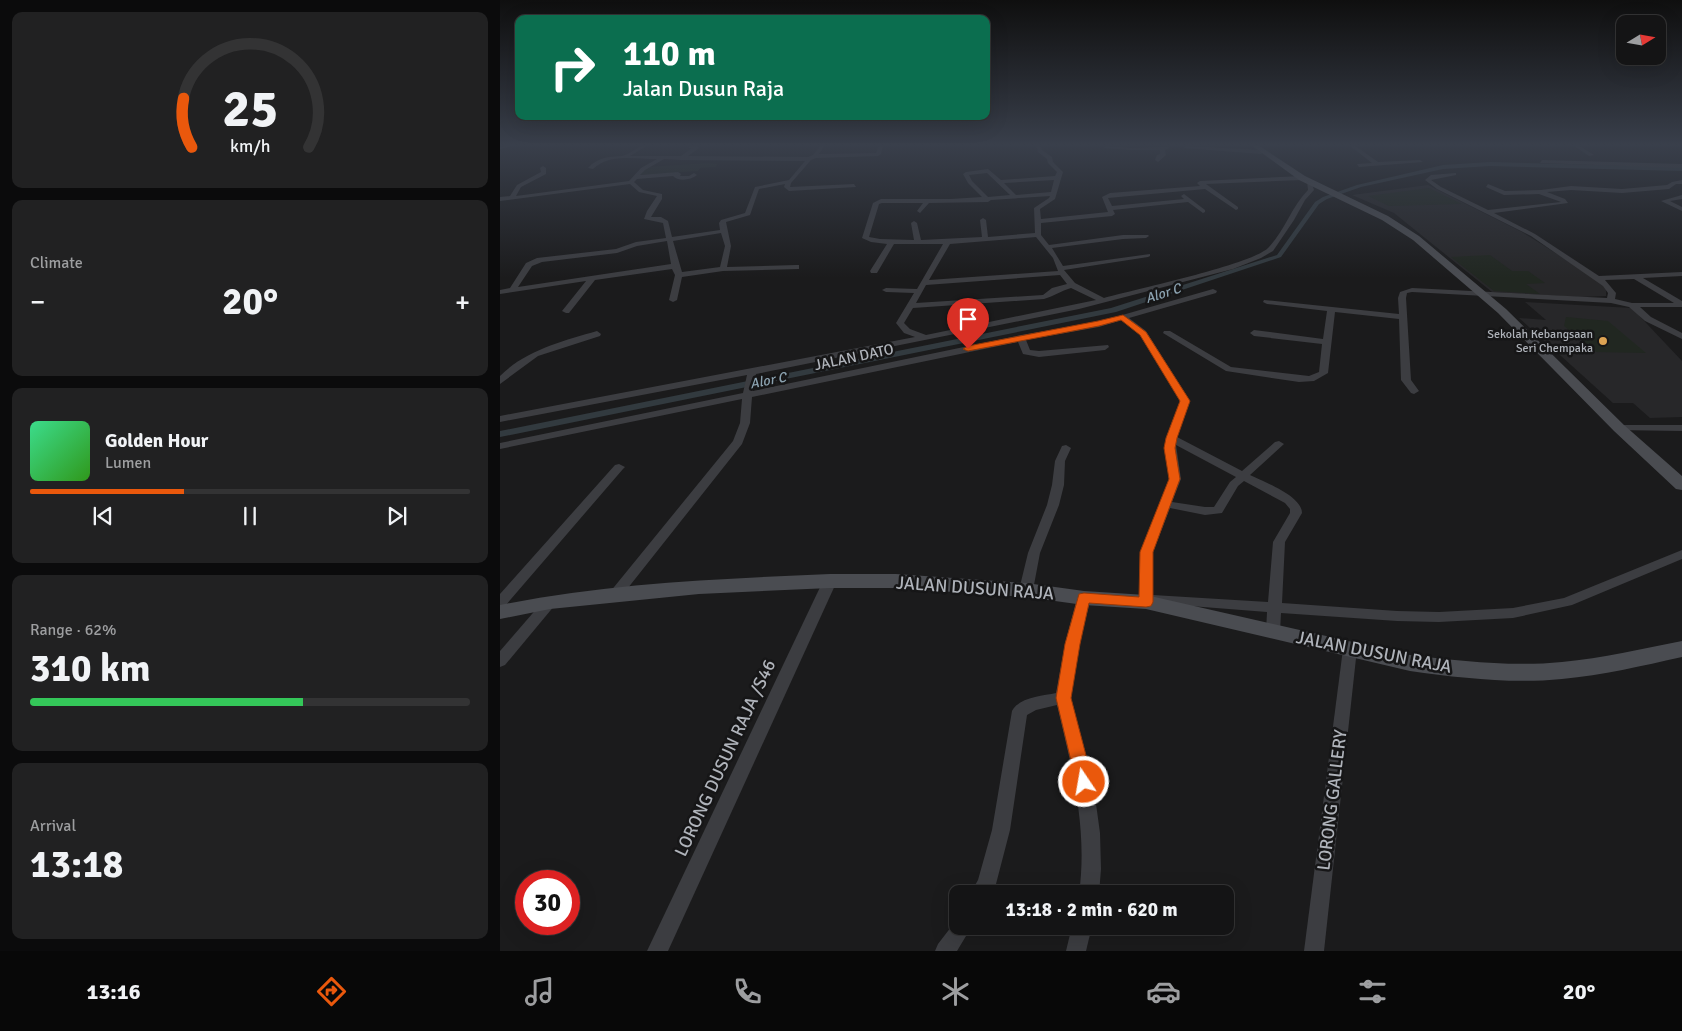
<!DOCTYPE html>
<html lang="en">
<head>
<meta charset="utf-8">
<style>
	body { margin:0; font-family:Signika,sans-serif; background:#212122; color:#f1f3f6; height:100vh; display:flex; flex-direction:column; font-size:19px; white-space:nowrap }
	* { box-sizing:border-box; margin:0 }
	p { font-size:16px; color:#9d9ea0 }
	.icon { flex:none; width:28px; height:28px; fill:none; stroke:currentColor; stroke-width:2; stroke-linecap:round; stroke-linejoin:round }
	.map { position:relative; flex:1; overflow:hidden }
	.sheet { display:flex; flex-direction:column; gap:12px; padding:12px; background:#0b0b0c; width:500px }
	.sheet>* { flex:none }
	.hud { position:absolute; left:15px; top:15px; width:475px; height:105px; border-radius:10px; box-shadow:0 5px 20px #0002,0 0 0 1px #333334; background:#0b6e4f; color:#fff; overflow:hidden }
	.needle { width:32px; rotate:79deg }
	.controls { position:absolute; left:1116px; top:15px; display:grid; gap:10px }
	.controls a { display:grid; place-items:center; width:50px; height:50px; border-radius:10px; background:#141415; box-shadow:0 5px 20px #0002,0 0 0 1px #333334; font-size:25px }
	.speed { position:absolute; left:15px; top:870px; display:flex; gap:10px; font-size:25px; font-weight:700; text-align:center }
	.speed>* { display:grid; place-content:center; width:65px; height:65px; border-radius:50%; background:#141415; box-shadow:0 5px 20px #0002,0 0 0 1px #333334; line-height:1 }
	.speed .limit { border:8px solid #d22; background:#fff; color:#111 }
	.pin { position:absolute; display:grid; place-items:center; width:42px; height:42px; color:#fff; margin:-51px -21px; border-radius:50% 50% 50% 0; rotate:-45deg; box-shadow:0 0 5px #0007 }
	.pin .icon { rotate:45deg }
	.me { position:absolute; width:55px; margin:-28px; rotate:348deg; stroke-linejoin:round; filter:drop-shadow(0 0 4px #0008) }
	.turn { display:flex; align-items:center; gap:18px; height:105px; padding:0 25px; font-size:22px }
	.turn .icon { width:65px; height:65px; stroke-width:2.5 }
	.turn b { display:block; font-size:35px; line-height:42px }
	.big { font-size:38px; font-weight:700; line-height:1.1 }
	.sheet .widget { flex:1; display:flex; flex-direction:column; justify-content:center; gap:8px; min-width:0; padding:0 18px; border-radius:10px; background:#212122 }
	.sheet .dial { align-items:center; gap:0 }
	.dial svg { height:130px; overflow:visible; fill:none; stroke:#333334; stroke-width:7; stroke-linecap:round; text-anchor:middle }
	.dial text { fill:#f1f3f6; stroke:none }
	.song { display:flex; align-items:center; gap:15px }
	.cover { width:60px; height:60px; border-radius:8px; background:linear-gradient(135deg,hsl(150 70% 55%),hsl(110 70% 35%)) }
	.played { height:5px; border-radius:2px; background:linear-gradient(90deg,#ea580c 35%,#333334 35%) }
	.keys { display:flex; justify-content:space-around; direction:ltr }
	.heat { display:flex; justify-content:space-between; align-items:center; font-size:28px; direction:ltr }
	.charge { height:8px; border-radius:4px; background:linear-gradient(90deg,#34c759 62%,#333334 0) }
	.trip { position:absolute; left:449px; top:885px; width:285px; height:50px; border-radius:10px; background:#141415; box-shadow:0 5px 20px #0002,0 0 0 1px #333334; font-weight:700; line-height:50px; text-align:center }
	.tab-bar { display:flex; height:80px; justify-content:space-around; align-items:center; background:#080808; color:#9d9ea0 }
	.tab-bar .icon { width:35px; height:35px }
	.tab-bar .active { color:#ea580c }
	.tab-bar b { font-size:22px; color:#f1f3f6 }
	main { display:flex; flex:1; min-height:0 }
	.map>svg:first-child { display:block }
	.built { fill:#272729 }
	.green { fill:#212721 }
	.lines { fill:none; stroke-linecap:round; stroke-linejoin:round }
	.canal { fill:#323a3f; fill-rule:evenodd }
	.street { fill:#3c3d41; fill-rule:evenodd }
	.secondary { fill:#4a4c51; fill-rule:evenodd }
	.route { fill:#ea580c; stroke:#983908 }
	.poi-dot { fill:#dca353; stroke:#161617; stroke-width:2 }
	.labels { text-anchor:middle; stroke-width:5; stroke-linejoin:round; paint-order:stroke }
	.far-poi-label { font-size:12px; fill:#afb3ba; stroke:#161617; text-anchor:end }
	.far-water-label { font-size:14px; font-style:italic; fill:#8ba2b0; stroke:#161617 }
	.street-label { font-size:15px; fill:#afb3ba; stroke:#161617 }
	.near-street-label { font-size:18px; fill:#afb3ba; stroke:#161617 }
</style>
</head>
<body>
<main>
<section class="sheet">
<div class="widget dial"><svg viewBox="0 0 100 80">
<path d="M14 69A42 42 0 1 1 86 69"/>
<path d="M14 69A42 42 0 0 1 9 39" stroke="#ea580c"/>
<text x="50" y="56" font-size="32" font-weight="700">25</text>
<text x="50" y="72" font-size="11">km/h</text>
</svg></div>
<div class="widget"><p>Climate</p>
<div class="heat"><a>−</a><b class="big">20°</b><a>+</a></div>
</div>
<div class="widget">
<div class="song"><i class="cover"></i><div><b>Golden Hour</b><p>Lumen</p></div></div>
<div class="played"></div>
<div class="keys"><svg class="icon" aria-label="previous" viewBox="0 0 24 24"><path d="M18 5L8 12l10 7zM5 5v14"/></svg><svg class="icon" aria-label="pause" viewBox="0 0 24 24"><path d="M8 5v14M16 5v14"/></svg><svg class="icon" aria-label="next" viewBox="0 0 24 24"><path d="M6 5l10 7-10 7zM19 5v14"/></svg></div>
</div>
<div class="widget"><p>Range · 62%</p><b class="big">310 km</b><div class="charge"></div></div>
<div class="widget"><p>Arrival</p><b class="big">13:18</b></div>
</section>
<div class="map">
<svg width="1182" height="951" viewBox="0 0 1182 951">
	<rect width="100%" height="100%" fill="#1b1b1c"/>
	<!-- built -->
	<g class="built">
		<polygon points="928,185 1022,232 1043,245 1102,283 1106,288 1106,296 1080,297 992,292 894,213 852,195"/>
		<polygon points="1025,302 1132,308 1182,361 1182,417 1150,418 1133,403 1113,403 1019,318 1046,320"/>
	</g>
	<!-- green -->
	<g class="green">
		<polygon points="208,163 217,164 216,167 200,168 198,171 140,175 147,167"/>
		<polygon points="929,188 962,204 889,206 868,196"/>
		<polygon points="990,255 1012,271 1028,271 1045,283 1026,284 1040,294 994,291 951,257"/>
		<polygon points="1066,317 1108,321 1146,353 1096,352 1064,326"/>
	</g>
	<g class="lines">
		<!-- canal -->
		<polygon class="canal" points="990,162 1182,167 1182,171 990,166 943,169 861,187 827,199 819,204 781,257 616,312 0,437 0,431 611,308 777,255 815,202 823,197 857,185 943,165"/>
		<!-- street -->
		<g class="street">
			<polygon points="9,145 16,145 0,149 0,147"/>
			<path d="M 143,145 L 148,145 L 130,156 L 181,156 L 192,148 L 189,148 L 189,146 L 197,146 L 199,148 L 188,156 L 308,157 L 313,155 L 321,145 L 325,145 L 319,154 L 376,153 L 379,145 L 383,145 L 381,154 L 378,156 L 316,158 L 311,160 L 291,183 L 290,187 L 354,184 L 356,187 L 289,191 L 284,187 L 285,184 L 259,189 L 250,215 L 226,222 L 231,246 L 227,267 L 296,265 L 299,265 L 299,269 L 223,271 L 182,277 L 177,300 L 173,302 L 169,300 L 175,275 L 172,269 L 95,280 L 69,313 L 66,313 L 62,311 L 86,281 L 0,294 L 0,290 L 10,288 L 26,263 L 37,258 L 116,249 L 136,242 L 166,238 L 163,223 L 144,219 L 147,211 L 157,196 L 139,192 L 130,184 L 0,201 L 0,197 L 10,196 L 17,185 L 41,172 L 40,168 L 43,166 L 46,168 L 46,174 L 21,187 L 16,196 L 129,181 L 141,168 L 157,159 C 136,159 109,153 93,169 L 88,168 C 98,157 108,157 122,156 C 128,155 137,148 143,145 ZM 164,159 L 182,160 L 305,161 L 289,180 L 255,187 L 245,213 L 221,220 L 219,223 L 220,230 L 172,237 L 168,221 L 161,217 L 151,217 L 162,199 L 162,194 L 143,190 L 134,182 L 137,179 L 173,176 C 177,181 190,181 197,175 L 194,173 L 189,176 L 180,176 L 181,174 L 178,172 L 140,175 L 145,170 ZM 221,233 L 225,246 L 220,267 L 182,272 L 173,241 ZM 167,241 L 171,264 L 18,287 L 32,266 L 42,262 L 117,253 L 137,246 Z"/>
			<path d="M 536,145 L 540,145 L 542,150 L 552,157 L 553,162 L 563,172 L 555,199 L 540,209 L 541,219 L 608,212 L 602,197 L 610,193 L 700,186 L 697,183 L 700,181 L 802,176 L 805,178 L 802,180 L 706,184 L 738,207 L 738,209 L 736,210 L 705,189 L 608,198 L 612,206 L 684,199 L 681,196 L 684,194 L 705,210 L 705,212 L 703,213 L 688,202 L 613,210 L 615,214 L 612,216 L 541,223 L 541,235 L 549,245 L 623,235 L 648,235 L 649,236 L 646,238 L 623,239 L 552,248 L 563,266 L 650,254 L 650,256 L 648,257 L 564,270 L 575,283 L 604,298 C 632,290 755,264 769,247 C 785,230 792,206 808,190 L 807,181 L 811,181 L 814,190 L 805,200 L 794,220 L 773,251 L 761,258 L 733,269 L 579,309 L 256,374 L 253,391 L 521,335 L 598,322 L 713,289 L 717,291 L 716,293 L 629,318 L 646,331 L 690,401 L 677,437 L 742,471 L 775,442 L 779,441 L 784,444 L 750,475 C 764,482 802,496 802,513 L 785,542 L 782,603 L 897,611 L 939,612 L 1013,608 L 1064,598 L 1182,550 L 1182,559 L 1072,605 L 1013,618 L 939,622 L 897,621 L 781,613 L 780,632 L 778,636 L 773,637 L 768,636 L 766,632 L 767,612 L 652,603 L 646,607 L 641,605 L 639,602 L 641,552 L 669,479 L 665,448 L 666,438 L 680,401 L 640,335 L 622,320 L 599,327 L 526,340 L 530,350 L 539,351 L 608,345 L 609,347 L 605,350 L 539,357 L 523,354 L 518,342 L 252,397 L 250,423 L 242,444 L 120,598 L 110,598 L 108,595 L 110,592 L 233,441 L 240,423 L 242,399 L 0,449 L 0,443 L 243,393 L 247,375 L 0,422 L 0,416 L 415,337 L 404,333 L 396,323 L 414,293 L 386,292 L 382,290 L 386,288 L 417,289 L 443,244 L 394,244 L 377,273 L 371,273 L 370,271 L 387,244 L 371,242 L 362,238 L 373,203 L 381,199 L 451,199 L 482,197 L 468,183 L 463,174 L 466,172 L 488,169 L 501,180 L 555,176 L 557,172 L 548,163 L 547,159 L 538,152 ZM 487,173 L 510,195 L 488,197 L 472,181 L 469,175 ZM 554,180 L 551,192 L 516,195 L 504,183 ZM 550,196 L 549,198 L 534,208 L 535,233 L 488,237 L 486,220 L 483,218 L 480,220 L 482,237 L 421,240 L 417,223 L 414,221 L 411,223 L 414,240 L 380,239 L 369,237 L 379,204 L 382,203 L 423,203 L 417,211 L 420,213 L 429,203 L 488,202 L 491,200 ZM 536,237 L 553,258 L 558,271 L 429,280 L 450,244 ZM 560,275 L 567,284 L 552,288 L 543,295 L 416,303 L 426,285 ZM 571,288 L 596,300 L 426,335 L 410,329 L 404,323 L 413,308 L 544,299 C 554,296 561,291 571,288 ZM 676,445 L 736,477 L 730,482 L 714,507 L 705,507 L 672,502 L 681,479 ZM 744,481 L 785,503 L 790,509 L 790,513 L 773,542 L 768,602 L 653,595 L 653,552 L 670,508 L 705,515 L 722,513 L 738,486 Z"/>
			<polygon points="849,145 854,145 878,162 920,160 923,162 859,167 857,164 872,163"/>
			<polygon points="1073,145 1078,145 1094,155 1089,156"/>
			<polygon points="606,146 630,148 667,147 669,148 665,150 666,155 658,162 655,160 657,155 660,154 660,150 630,150 604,148"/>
			<polygon points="686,146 761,150 764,152 761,154 684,148"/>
			<polygon points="1042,160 1182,164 1182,168 1040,163"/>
			<path d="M 956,173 L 956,175 L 931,180 L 941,187 L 988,210 L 1061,202 L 1039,194 L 1004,195 L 986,187 L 988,184 L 1005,191 L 1041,190 L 1071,186 L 1122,189 L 1167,185 L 1172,182 L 1182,180 L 1182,184 L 1176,184 L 1169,189 L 1122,193 L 1071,190 L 1047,192 L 1065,199 L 1068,203 L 994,213 L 1035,234 L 1099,276 L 1182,272 L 1182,276 L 1143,278 L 1182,301 L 1182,307 L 1140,307 L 1151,317 L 1182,333 L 1182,339 L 1145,321 L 1129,307 L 1111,303 L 912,292 L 907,293 L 906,298 L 911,380 L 919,391 L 914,394 L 911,393 L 901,380 L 899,319 L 835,312 L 828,373 L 814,381 L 799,382 L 726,371 L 663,333 L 664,331 L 670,331 L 731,367 L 809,376 L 819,372 L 822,344 L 754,336 L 750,333 L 754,330 L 823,339 L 827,311 L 767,304 L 763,302 L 764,300 L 899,314 L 898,298 L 900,292 L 912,288 L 1107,298 L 1108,293 L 1103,286 L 1031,236 L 937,189 L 925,180 L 931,175 ZM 1134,279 L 1174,303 L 1132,303 L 1115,299 L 1116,293 L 1105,280 Z"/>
			<polygon points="1182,195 1182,199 1170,201 1182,207 1182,211 1161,201"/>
			<path d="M 97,331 L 101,334 L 100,336 L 38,356 L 0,384 L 0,376 C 26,350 63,341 97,331 Z"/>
			<polygon points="1119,425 1182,425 1182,431 1115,430 1114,428 1115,426"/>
			<polygon points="566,445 571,448 565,461 564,485 559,505 540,553 533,590 531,593 521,593 519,590 528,553 547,505 552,485 555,461 562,446"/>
			<polygon points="119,464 125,467 123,469 5,606 0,608 0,594 115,465"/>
			<polygon points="330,576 335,578 337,581 168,951 147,951 323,581 325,578"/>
			<path d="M 584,593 L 589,595 L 591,598 L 579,644 L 571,698 L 593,782 L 600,833 L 601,869 L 599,894 L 579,894 C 588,829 572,768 557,705 L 536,710 L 527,715 L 510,830 L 496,884 L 491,894 L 470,894 L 478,880 L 492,830 L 512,711 C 519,697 542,696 556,693 L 565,644 L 577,598 L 579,595 Z"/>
			<polygon points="50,597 55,599 57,602 55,605 5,665 0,667 0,651 45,599"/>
			<polygon points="850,643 855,645 857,649 824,951 804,951 843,649 845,645"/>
			<polygon points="458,918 458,926 472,926 457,951 435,951 438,944"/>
			<polygon points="572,926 592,926 586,951 566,951"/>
		</g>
		<!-- secondary -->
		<g class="secondary">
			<polygon points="751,145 758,145 805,176 888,216 919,236 1006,309 1124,425 1182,476 1182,490 1176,489 1114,431 998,313 913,240 882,220 799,180"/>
			<path d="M 330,574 L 396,574 L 526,583 L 584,591 L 646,595 L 910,655 C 960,661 1012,667 1062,662 C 1103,658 1142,649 1182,641 L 1182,657 C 1142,666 1103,675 1062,679 C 1012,684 960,678 910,671 L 646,609 L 584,605 L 526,597 L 396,588 L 330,588 L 199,594 L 50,609 L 0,619 L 0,605 C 109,583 220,579 330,574 Z"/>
		</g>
	</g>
	<!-- sky -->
	<linearGradient id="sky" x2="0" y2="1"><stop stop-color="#0f0f0f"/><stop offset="0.52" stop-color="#393f4b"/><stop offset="1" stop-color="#393f4b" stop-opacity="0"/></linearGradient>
	<rect width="1182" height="278" fill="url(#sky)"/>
	<!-- route -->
	<polygon class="route" points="623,315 646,332 690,401 677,438 675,448 680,479 653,552 653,602 651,606 646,607 589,603 580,644 571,698 593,782 591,788 584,790 578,788 576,782 556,698 565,644 579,594 584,593 639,597 640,552 669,479 664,448 666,438 680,401 640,335 621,320 599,326 468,351 463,349 468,346 598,321"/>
	<!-- markers -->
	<circle class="poi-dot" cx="1103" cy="341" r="5"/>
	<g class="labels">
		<!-- far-poi labels -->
		<g class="far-poi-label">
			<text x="1093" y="338">Sekolah Kebangsaan<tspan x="1093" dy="14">Seri Chempaka</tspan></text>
		</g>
		<!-- far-water labels -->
		<g class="far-water-label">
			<text transform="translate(663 293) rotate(-18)" y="5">Alor C</text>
			<text transform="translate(268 380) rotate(-11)" y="5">Alor C</text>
		</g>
		<!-- street labels -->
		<g class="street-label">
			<text transform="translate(354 357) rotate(-12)" y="5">JALAN DATO</text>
		</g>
		<!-- near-street labels -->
		<g class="near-street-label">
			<text transform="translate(475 588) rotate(4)" y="6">JALAN DUSUN RAJA</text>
			<text transform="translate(874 652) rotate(11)" y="6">JALAN DUSUN RAJA</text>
			<text transform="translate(225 758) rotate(-65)" y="6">LORONG DUSUN RAJA /S46</text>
			<text transform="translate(832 800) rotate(-83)" y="6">LORONG GALLERY</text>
		</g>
	</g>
</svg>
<div class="controls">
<a><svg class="needle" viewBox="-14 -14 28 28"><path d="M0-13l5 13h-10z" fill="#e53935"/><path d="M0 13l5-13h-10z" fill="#9d9ea0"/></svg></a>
</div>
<div class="speed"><div class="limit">30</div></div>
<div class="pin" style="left:468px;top:349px;background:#d93025"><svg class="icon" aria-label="arrive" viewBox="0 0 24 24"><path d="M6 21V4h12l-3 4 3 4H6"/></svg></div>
<svg class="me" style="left:584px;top:782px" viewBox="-20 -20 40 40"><circle r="17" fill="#ea580c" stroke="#fff" stroke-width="3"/><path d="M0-11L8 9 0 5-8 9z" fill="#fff"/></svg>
<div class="trip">13:18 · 2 min · 620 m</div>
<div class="hud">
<div class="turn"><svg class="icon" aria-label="right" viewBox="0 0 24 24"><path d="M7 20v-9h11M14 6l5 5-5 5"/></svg><div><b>110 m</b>Jalan Dusun Raja</div></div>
</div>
</div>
</main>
<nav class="tab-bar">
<b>13:16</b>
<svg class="icon active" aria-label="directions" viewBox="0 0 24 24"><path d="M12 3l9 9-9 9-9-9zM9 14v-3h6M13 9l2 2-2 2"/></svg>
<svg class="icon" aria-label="music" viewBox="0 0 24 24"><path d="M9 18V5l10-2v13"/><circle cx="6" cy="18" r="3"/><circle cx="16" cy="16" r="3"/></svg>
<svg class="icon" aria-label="phone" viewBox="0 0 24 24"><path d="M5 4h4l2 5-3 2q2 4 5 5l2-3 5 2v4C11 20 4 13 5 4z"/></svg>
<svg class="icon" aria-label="climate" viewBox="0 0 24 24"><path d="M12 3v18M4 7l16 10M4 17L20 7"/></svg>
<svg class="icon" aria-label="car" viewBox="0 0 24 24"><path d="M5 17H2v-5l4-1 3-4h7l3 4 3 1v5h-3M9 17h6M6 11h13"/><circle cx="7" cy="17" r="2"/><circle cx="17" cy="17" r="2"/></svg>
<svg class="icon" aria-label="filters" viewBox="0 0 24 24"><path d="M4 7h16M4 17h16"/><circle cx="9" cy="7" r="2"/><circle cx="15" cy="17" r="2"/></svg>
<b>20°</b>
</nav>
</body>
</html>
